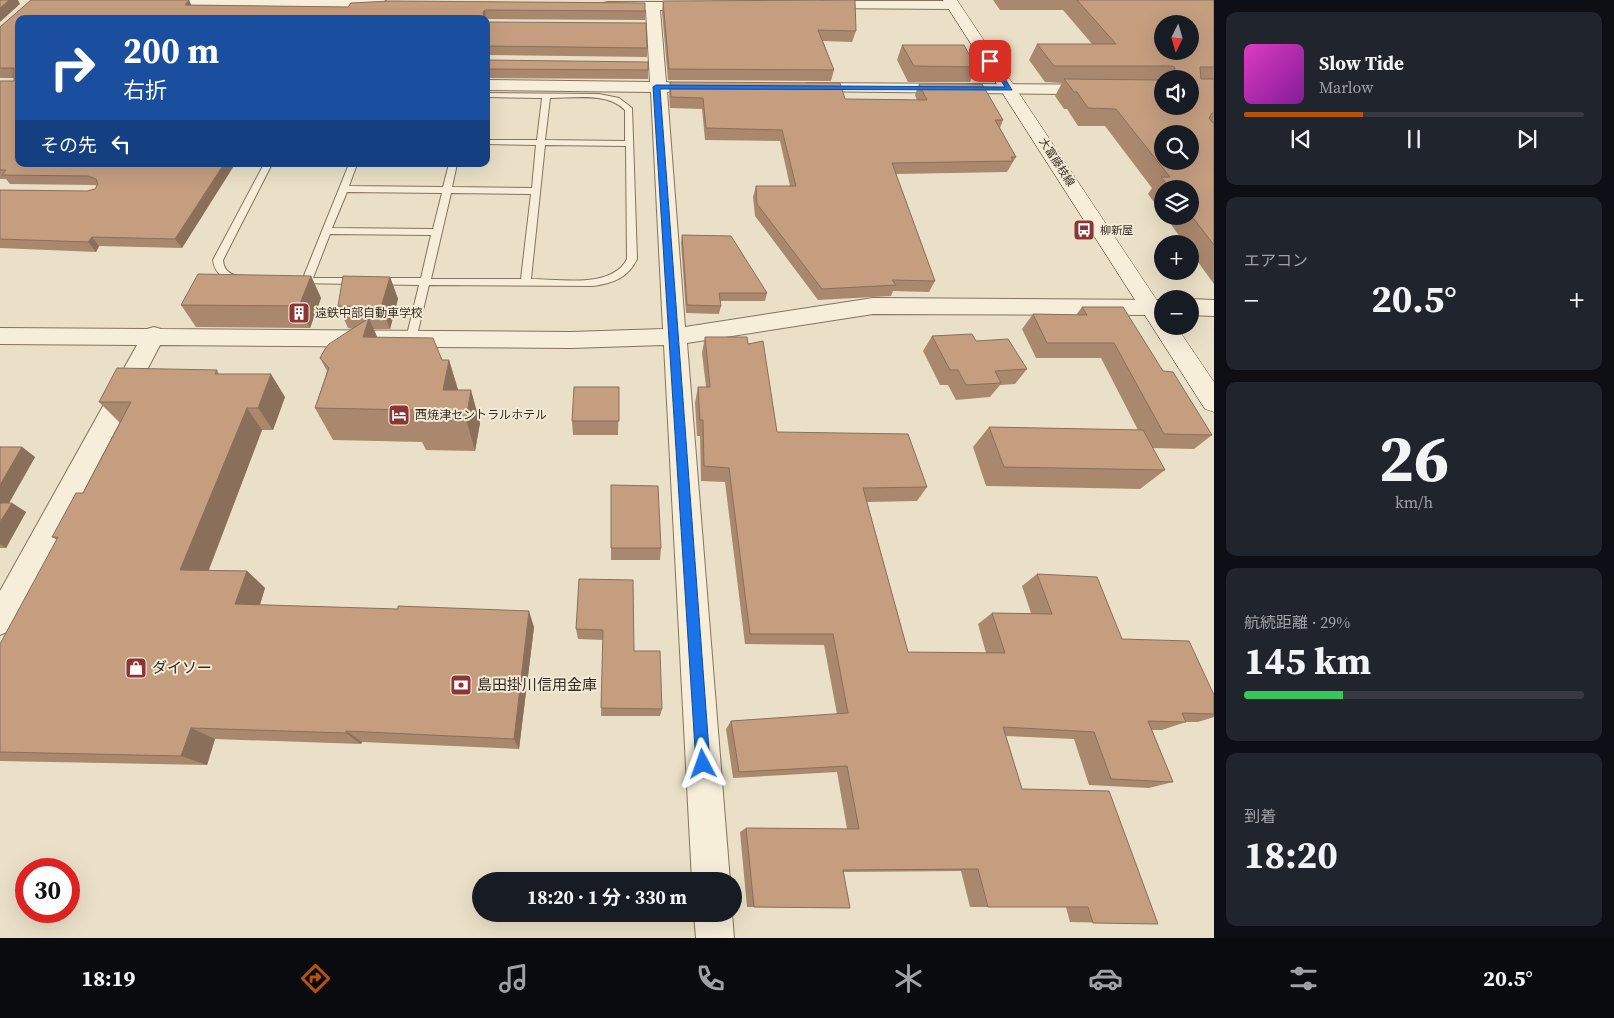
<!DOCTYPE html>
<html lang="ja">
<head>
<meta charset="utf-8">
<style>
	body { margin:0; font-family:"Source Serif 4","Noto Sans JP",serif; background:#20242c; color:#f1f3f6; height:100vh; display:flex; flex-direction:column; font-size:19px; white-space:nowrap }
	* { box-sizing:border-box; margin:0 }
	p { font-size:16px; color:#9ea1a6 }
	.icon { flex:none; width:28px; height:28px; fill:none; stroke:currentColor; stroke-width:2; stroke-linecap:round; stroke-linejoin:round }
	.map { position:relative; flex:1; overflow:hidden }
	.side { display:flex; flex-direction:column; gap:12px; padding:12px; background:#0d0f14; width:400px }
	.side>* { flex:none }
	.banner { position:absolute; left:15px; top:15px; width:475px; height:152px; border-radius:10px; box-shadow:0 5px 20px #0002; background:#1a4fa0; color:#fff; overflow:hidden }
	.needle { width:32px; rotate:185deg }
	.controls { position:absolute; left:1154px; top:15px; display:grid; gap:10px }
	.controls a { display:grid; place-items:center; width:45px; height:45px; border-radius:50%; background:#171b24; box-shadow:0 5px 20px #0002; font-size:25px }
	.speed { position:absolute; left:15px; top:858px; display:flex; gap:10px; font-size:25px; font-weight:700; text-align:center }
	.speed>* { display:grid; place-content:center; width:65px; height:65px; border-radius:50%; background:#171b24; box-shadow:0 5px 20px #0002; line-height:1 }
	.speed .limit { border:8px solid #d22; background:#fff; color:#111 }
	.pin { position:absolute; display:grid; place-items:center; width:42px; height:42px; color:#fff; margin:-21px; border-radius:10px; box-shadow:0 2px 8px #0006 }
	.me { position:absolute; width:55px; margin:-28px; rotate:356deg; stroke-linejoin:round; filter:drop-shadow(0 0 4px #0008) }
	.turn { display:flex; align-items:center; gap:18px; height:105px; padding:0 25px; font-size:22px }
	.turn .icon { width:65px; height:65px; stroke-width:2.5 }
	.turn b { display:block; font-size:35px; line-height:42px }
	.then { display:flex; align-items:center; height:48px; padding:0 25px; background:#0003; gap:10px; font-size:19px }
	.big { font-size:38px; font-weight:700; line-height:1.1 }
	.side .widget { flex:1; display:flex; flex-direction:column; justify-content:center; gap:8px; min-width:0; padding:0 18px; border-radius:10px; background:#20242c }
	.side .dial { align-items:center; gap:0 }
	.dial b { font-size:65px; line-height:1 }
	.song { display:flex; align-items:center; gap:15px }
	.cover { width:60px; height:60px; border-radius:8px; background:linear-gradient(135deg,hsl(310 70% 55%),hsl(290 70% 35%)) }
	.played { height:5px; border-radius:2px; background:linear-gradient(90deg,#b45309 35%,#363941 35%) }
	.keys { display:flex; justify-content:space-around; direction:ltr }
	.heat { display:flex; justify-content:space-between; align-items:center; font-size:28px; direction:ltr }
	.charge { height:8px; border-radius:4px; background:linear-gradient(90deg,#34c759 29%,#363941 0) }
	.trip { position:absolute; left:472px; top:872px; width:270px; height:50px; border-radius:25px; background:#171b24; box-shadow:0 5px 20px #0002; font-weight:700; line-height:50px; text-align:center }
	.menu { display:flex; height:80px; justify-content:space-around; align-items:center; background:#090b0e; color:#9ea1a6 }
	.menu .icon { width:35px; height:35px }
	.menu .current { color:#b45309 }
	.menu b { font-size:22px; color:#f1f3f6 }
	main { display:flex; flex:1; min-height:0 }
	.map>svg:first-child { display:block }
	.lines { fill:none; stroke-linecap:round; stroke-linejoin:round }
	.service-casing { stroke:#84735e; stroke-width:2 }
	.minor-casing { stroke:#84735e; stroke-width:2 }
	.secondary-casing { stroke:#665441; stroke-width:1 }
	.service { fill:#f6eed9; fill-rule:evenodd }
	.minor { fill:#f6eed9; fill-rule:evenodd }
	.secondary { fill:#f6eed9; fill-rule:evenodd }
	.wall { fill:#a9886e; fill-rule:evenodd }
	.shaded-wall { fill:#8a6f5a }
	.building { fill:#c59e80; stroke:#8a6f5a; fill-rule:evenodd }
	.route { fill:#1a73e8; stroke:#114b97 }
	.labels { text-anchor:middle; stroke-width:4; stroke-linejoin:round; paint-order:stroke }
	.far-street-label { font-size:11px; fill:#362b20; stroke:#f2ead6 }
	.far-poi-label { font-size:11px; fill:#362b20; stroke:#f2ead6; text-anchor:start }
	.poi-label { font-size:12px; fill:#362b20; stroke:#f2ead6; text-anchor:start }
	.near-poi-label { font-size:15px; fill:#362b20; stroke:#f2ead6; text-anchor:start }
</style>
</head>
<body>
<main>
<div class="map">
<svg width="1214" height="938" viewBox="0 0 1214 938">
	<rect width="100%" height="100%" fill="#eae0c7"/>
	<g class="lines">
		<!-- service casing -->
		<g class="service-casing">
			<g id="service">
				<path d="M 486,93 L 599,94 L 619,98 L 632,108 L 637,259 C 628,278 613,283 593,286 L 429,285 L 416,339 L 411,343 L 406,339 L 419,285 L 294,283 L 294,279 L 303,278 L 349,164 L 357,164 L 349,186 L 443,187 L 449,164 L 457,164 L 452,187 L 532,188 L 536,145 L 486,144 L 486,140 L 537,140 L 542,98 L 486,97 ZM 550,98 C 573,98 608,92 625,110 L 625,141 L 545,140 ZM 545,145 L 626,146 L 627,259 C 612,289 559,279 531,279 ZM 347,192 L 442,193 L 433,229 L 332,228 ZM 451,193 L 531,194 L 521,279 L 431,279 ZM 330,234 L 431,235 L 421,278 L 313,278 Z"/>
				<path d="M 264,164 L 272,164 L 223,260 C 224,273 233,275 245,278 L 246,280 L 241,283 C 227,281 215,276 213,260 Z"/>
			</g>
		</g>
		<!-- minor casing -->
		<g class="minor-casing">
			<g id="minor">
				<polygon points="151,0 384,0 391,4 384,8 156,7 151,6 149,3"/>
				<polygon points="821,1 952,1 959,5 952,9 816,8 814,5"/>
				<polygon points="608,2 697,2 704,6 697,10 660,10 666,82 679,84 681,87 679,90 667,92 685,327 873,298 1162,300 1162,315 873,314 687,343 730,881 692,881 664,345 571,348 160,345 11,630 0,635 0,591 137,345 0,344 0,328 147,329 154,327 161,329 571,332 663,329 651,92 486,90 486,80 650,82 646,10 603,9 601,6 603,3"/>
				<polygon points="807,83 1162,85 1162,95 801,91 799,88 801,85"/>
				<polygon points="1190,299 1214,300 1214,316 1190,315"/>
				<polygon points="694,914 732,914 734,938 696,938"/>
			</g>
		</g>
		<!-- secondary casing -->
		<g class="secondary-casing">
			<polygon id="secondary" points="943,0 957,0 1162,308 1162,326 1176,326 1214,382 1214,412 1205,409"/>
		</g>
		<!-- service -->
		<use href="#service" class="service"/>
		<!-- minor -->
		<use href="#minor" class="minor"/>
		<!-- secondary -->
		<use href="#secondary" class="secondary"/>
	</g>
	<!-- wall -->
	<g class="wall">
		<polygon points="31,0 189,0 191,5 348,7 351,3 391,1 645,3 645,20 486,19 19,19 19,164 235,164 182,248 99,246 96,252 0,248 0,190 87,191 95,189 97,186 95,185 10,184 6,179 0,179 0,81 14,81 14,78 0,78 0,27"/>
		<path d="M 993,0 L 1214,0 L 1214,284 L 1190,251 L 1190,244 L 1185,244 L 1165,216 L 1190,216 L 1190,189 L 1162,189 L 1162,213 L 1148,194 L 1152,188 L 1105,126 L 1078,126 L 1067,109 L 1064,109 L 1055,96 L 1062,83 L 1045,82 L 1029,60 L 1037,44 L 1092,44 L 1063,10 L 1000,10 ZM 1162,79 L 1190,79 L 1162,106 Z"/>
		<polygon points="663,1 856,31 852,42 823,41 834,70 831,81 668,80 662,12"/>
		<polygon points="486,22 647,48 647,57 486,55"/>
		<polygon points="902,45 976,67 970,82 908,82 897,60"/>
		<polygon points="486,60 648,70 648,79 486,78"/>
		<polygon points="670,82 845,99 917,100 915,95 919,84 1003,120 1000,128 1016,157 1007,172 896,174 935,281 929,292 893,291 891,296 818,300 755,216 753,197 756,186 790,186 780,141 705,140 702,109 670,108 669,93"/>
		<polygon points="682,235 767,293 765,301 720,301 721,306 719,314 686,313 681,243"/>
		<polygon points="311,276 321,298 310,328 196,327 181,305"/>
		<polygon points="390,277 398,299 390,329 374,329 377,337 442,360 449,360 458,390 480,423 475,451 426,450 422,442 333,440 315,408 327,371 320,358 353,329 348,328 338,306"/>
		<polygon points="1082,307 1163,371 1212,435 1194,449 1152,448 1165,470 1140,489 986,486 973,447 989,427 1138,430 1101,358 1036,358 1022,329 1033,314 1076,315"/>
		<polygon points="932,336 976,341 1027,369 1015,384 1000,385 990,397 956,400 948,385 940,385 923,351"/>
		<polygon points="705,337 748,344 777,432 927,487 917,501 867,502 908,652 986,653 978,624 992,613 1031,613 1022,586 1037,574 1122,639 1214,695 1214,717 1198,722 1186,722 1162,730 1152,730 1173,782 1149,788 1089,785 1074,739 1006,736 1022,789 1158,924 1070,922 1066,907 970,907 961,871 843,872 850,908 747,907 740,832 746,828 847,829 837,772 733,778 726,729 731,721 837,714 824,645 745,644 725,482 701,481 700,436 697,436 695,403 698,387 706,387 702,353"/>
		<polygon points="217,370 219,374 285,397 273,430 262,430 209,570 247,571 265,588 260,605 534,627 519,749 362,742 361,744 215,739 207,765 0,761 0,644 57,540 52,537 83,493 120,423 99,402"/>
		<polygon points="619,387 618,435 573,435 572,421"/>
		<polygon points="0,447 22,447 35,457 9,503 12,503 26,512 6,548 0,548"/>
		<polygon points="611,485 661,548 660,560 611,560"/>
		<polygon points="579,579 634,651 662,709 660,716 601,716 603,640 578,639 576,629"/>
	</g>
	<!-- shaded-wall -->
	<g class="shaded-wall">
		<polygon points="9,0 18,0 20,4 0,22 0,8"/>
		<polygon points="189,0 193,9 185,5"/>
		<polygon points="485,10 486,19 484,19 483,12"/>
		<polygon points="224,164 235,164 182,248 175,239"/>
		<polygon points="92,237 99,246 96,252 88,242"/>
		<polygon points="311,276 321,298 310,328 299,306"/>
		<polygon points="390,277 398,299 390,329 381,307"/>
		<polygon points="369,318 383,352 363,337"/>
		<polygon points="449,360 459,393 443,390"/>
		<polygon points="271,374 285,397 273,430 258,408"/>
		<polygon points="471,390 480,423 475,451 466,419"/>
		<polygon points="247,408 262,430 202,587 180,570"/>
		<polygon points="22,447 35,457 4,512 0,510 0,485"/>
		<polygon points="12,503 26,512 6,548 0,544 0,522"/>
		<polygon points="247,571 265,588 255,620 235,604"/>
		<polygon points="529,611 534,627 519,749 514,739"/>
		<polygon points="191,728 215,739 207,765 181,756"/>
		<polygon points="346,731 362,742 361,744 346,733"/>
	</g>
	<!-- building -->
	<g class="building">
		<polygon points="0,0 9,0 0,8"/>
		<polygon points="31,0 189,0 185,5 348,7 351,3 391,1 645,3 645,11 485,10 483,12 484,19 19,19 19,164 224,164 175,239 92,237 88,242 0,239 0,190 87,191 95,189 98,184 96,179 88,176 2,175 6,170 0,170 0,81 14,81 14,68 0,68 0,27"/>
		<polygon points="855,0 856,31 818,30 834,70 669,69 663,1"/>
		<path d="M 1077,0 L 1214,0 L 1214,67 L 1200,67 L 1201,79 L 1214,79 L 1214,113 L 1212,113 L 1209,118 L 1213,123 L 1214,123 L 1214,245 L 1190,214 L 1190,189 L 1171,189 L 1161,177 L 1170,177 L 1116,109 L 1088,108 L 1077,92 L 1074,92 L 1064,79 L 1162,80 L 1162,106 L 1190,106 L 1190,79 L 1174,79 L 1175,68 L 1173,66 L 1054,66 L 1037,44 L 1116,44 ZM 1162,24 L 1190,24 L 1190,51 L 1162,51 ZM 1162,134 L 1190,134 L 1190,161 L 1162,161 Z"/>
		<polygon points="486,22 646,23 647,48 486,46"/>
		<polygon points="902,45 964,45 976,67 914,66"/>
		<polygon points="486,60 648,62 648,70 486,69"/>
		<polygon points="670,82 840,83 845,99 927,100 919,84 982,84 1003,120 995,120 1016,157 1011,157 1013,161 892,163 935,281 892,280 896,285 822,289 757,204 756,186 796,186 782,130 706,128 703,98 671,97"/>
		<polygon points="682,235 731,236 767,293 719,293 721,306 687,305"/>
		<polygon points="198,274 311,276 299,306 181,305"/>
		<polygon points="343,276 390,277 381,307 338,306"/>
		<polygon points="1082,307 1123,307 1163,371 1173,372 1212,435 1164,434 1114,343 1047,343 1033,314 1087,315"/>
		<polygon points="369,318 363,337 433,338 442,360 449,360 443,390 471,390 466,419 413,419 415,410 315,408 329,368 320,358 325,349 329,344"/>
		<polygon points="972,334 976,341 1008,339 1027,369 995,371 1001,383 966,385 958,370 950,370 932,336"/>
		<polygon points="705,337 747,337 748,344 763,341 777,432 908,434 927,487 863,488 908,652 1005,653 992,613 1052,614 1037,574 1097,577 1122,639 1189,641 1214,695 1214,714 1182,713 1186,722 1148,721 1173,782 1111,779 1094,732 1003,727 1022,789 1109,791 1158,924 1093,923 1088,907 988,907 978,869 843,870 850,908 754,907 746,828 859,829 847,766 739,772 731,721 848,713 833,634 750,634 729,468 704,466 703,420 700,420 698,387 710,387"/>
		<polygon points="117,368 217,370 215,374 271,374 258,408 247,408 180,570 247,571 235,604 398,609 398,606 529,611 514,739 346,731 346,733 191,728 181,756 0,752 0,644 58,537 52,537 76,493 83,493 131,402 99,402"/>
		<polygon points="574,387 619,387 619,421 572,421"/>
		<polygon points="989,427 1143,430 1165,470 1004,467"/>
		<polygon points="0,447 22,447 0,485"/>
		<polygon points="611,485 658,486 661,548 611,548"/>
		<polygon points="0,503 12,503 0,522"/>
		<polygon points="579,579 633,580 634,651 660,651 662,709 601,708 603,630 576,629"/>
	</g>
	<!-- route -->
	<polygon class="route" points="988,59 993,59 1012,90 660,89 710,764 708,770 703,772 698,770 696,764 653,87 656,85 1005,87"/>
	<!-- icons -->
	<defs>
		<g id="bus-square" transform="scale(1.125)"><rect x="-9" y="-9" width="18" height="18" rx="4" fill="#8d3434" stroke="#f2ead6"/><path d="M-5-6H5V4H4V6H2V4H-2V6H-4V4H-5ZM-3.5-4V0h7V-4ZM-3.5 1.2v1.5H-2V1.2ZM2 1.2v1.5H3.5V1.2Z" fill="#fff"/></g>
		<g id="building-square" transform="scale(1.125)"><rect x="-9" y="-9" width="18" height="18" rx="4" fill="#8d3434" stroke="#f2ead6"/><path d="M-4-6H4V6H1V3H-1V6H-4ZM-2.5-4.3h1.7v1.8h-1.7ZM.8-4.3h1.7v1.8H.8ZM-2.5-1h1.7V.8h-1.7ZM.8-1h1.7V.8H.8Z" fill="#fff"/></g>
		<g id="hotel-square" transform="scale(1.125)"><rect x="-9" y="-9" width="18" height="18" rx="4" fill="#8d3434" stroke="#f2ead6"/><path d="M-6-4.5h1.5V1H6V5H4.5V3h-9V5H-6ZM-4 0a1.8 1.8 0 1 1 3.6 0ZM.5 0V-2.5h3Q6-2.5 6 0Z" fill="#fff"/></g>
		<g id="shop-square" transform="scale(1.125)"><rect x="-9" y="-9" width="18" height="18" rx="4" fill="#8d3434" stroke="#f2ead6"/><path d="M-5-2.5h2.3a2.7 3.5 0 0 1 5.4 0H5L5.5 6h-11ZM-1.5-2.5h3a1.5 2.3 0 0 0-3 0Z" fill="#fff"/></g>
		<g id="bank-square" transform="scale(1.125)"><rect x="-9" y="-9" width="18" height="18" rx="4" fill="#8d3434" stroke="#f2ead6"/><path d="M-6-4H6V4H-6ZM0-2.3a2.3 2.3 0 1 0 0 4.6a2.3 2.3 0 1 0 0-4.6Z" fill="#fff"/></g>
	</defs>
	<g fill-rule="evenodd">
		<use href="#bus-square" x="1084" y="230"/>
		<use href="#building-square" x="299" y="313"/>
		<use href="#hotel-square" x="399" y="415"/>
		<use href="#shop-square" x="136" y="668"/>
		<use href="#bank-square" x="461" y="685"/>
	</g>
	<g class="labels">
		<!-- far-street labels -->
		<g class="far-street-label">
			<text transform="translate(1057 162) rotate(57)" y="4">大富藤枝線</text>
		</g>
		<!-- far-poi labels -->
		<g class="far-poi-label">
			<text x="1100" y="234">柳新屋</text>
		</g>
		<!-- poi labels -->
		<g class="poi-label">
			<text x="315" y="317">遠鉄中部自動車学校</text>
			<text x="415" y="419">西焼津セントラルホテル</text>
		</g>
		<!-- near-poi labels -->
		<g class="near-poi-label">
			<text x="152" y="673">ダイソー</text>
			<text x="477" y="690">島田掛川信用金庫</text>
		</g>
	</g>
</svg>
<div class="controls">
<a><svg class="needle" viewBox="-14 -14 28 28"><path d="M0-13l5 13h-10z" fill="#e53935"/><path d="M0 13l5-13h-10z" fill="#9ea1a6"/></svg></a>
<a><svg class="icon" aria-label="sound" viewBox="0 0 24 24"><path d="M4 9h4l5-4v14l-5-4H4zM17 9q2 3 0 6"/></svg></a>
<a><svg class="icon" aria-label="search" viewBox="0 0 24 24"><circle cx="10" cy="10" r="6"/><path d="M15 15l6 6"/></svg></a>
<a><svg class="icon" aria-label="layers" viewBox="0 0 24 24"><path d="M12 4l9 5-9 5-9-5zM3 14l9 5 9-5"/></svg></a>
<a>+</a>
<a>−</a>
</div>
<div class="speed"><div class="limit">30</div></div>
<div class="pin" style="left:990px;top:61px;background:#d93025"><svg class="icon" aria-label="arrive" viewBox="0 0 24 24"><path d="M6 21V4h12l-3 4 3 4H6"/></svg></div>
<svg class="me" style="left:703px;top:764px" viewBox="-20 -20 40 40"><path d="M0-17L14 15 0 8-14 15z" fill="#1a73e8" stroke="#fff" stroke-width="4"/></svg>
<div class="trip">18:20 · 1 分 · 330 m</div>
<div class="banner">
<div class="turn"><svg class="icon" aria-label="right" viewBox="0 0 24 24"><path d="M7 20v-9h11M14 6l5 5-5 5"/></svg><div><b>200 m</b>右折</div></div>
<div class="then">その先<svg class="icon" aria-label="left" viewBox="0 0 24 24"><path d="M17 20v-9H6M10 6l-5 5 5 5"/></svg></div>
</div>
</div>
<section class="side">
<div class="widget">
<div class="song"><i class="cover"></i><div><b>Slow Tide</b><p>Marlow</p></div></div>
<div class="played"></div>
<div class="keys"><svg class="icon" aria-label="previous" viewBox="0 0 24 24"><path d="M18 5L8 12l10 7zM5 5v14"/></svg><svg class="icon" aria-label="pause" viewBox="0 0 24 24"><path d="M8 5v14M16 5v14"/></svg><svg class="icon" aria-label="next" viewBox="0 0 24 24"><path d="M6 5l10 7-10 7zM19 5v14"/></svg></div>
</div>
<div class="widget"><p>エアコン</p>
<div class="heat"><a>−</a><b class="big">20.5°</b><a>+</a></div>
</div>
<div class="widget dial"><b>26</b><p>km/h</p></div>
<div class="widget"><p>航続距離 · 29%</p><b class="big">145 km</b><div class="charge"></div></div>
<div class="widget"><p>到着</p><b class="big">18:20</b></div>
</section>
</main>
<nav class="menu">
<b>18:19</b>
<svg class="icon current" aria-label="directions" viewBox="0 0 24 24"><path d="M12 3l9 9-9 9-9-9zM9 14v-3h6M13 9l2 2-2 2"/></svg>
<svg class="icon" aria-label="music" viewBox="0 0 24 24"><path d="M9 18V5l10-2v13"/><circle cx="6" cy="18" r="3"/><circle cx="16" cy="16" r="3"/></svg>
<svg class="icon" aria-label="phone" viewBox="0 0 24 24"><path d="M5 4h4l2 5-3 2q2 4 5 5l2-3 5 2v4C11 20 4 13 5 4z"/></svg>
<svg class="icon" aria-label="climate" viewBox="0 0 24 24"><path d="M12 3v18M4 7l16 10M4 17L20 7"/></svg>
<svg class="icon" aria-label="car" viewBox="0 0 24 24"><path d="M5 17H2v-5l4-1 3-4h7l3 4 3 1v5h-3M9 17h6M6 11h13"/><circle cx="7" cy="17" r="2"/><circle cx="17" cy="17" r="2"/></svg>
<svg class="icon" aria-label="filters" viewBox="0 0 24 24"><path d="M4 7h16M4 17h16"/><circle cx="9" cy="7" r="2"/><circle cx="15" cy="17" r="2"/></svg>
<b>20.5°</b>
</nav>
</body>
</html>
